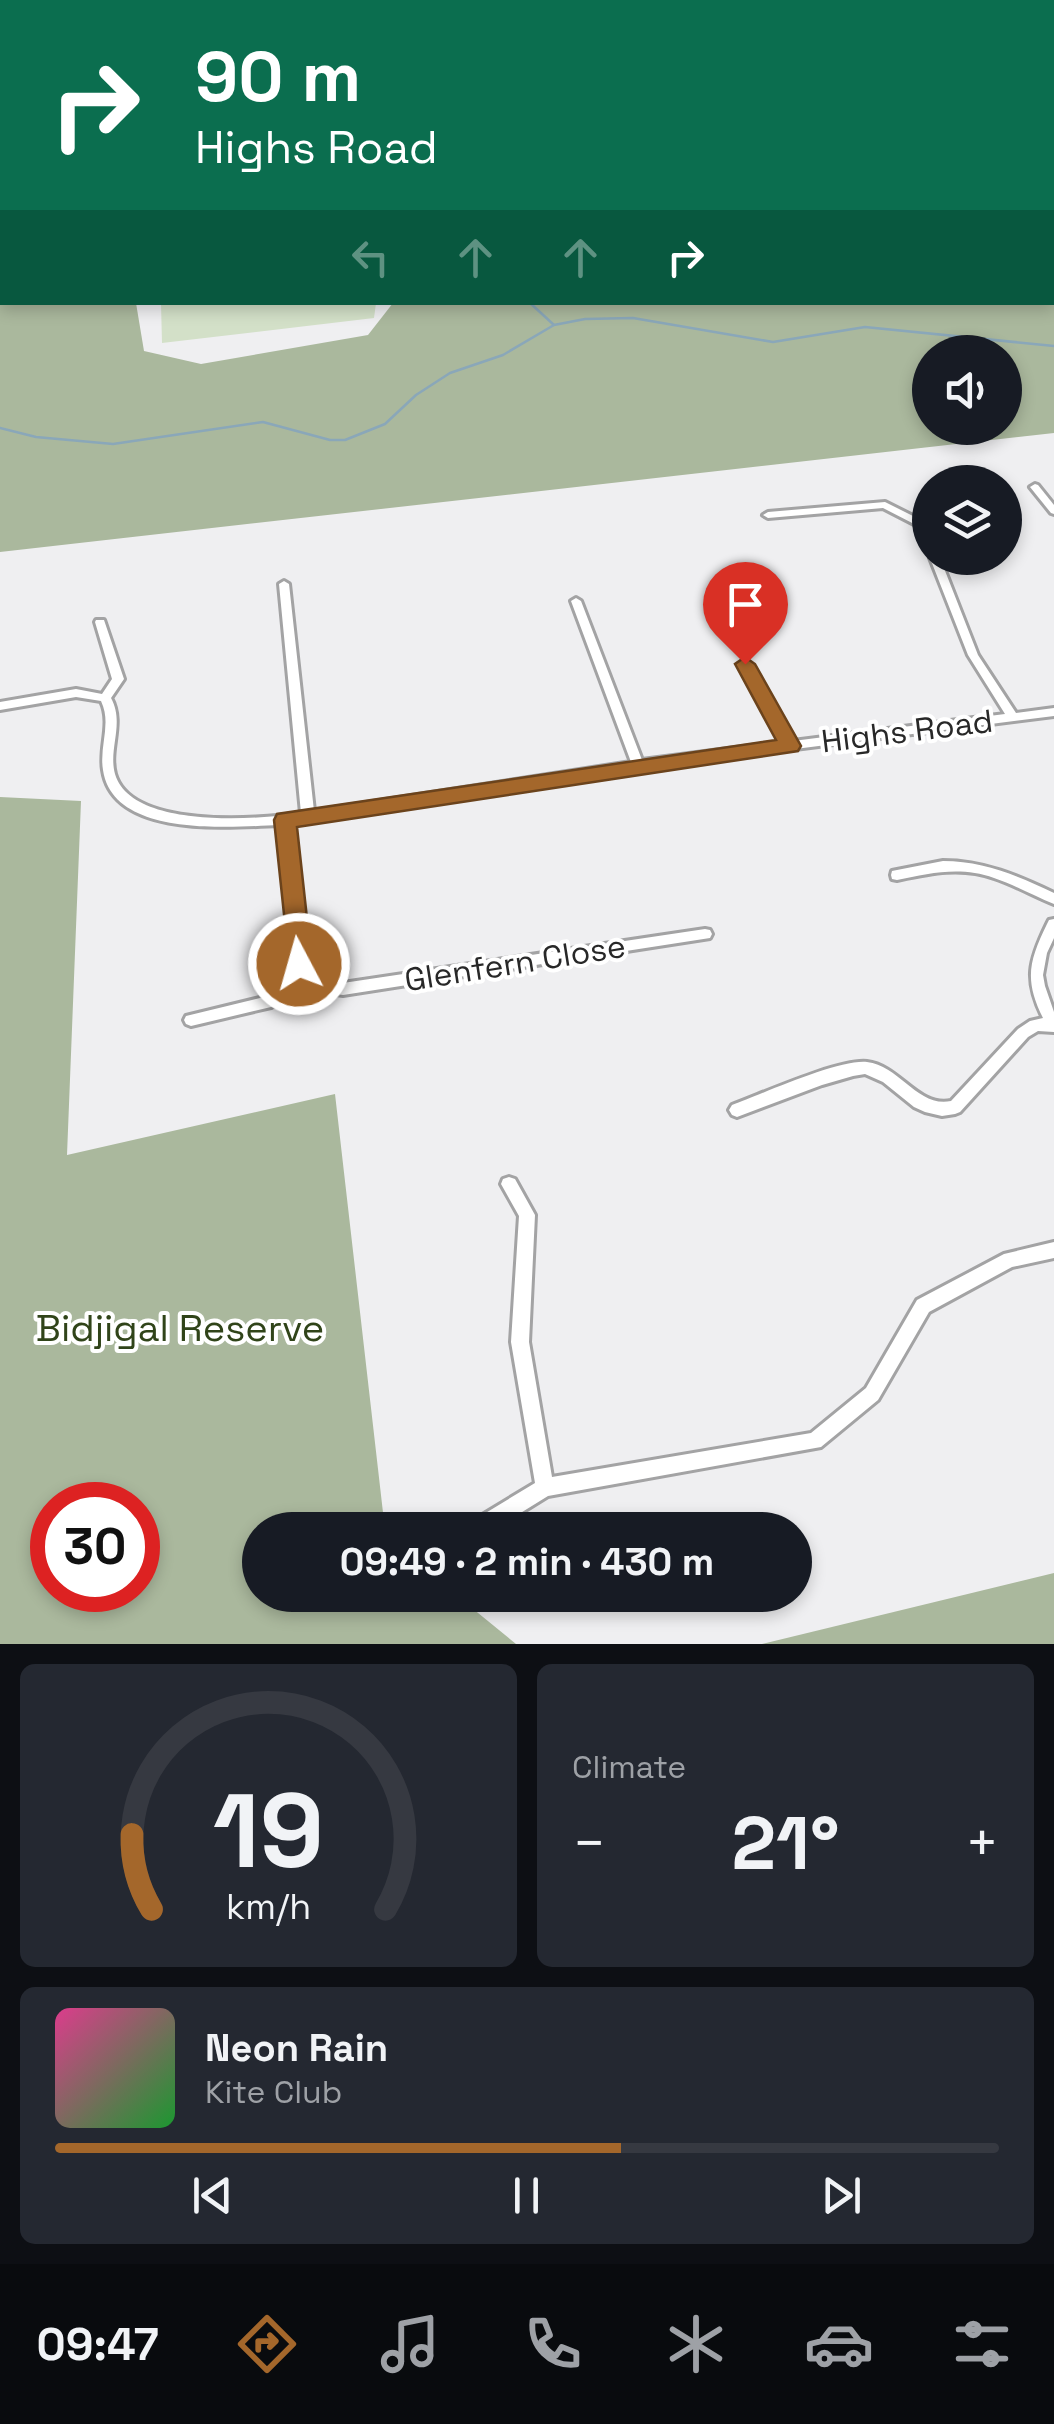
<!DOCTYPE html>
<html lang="en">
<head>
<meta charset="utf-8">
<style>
	body { margin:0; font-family:"Space Grotesk",sans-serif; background:#242831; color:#f1f3f6; height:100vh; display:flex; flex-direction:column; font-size:38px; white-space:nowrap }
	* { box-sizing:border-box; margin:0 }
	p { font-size:32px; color:#9ea1a6 }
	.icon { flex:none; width:55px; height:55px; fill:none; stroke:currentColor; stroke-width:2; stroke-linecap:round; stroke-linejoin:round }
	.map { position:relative; height:1644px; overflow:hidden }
	.sheet { display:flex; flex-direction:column; gap:20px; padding:20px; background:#0d0f14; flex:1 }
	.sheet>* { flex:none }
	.hud { position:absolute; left:0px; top:0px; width:1055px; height:305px; box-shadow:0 5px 15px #0003; background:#0b6e4f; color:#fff; overflow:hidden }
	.fabs { position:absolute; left:912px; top:335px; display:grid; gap:20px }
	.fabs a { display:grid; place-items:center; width:110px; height:110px; border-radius:50%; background:#171b24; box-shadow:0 5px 15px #0003; font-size:50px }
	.speed { position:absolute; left:30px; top:1482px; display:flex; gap:20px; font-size:50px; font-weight:700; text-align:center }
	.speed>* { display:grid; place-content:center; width:130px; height:130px; border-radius:50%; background:#171b24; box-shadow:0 5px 15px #0003; line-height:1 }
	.speed .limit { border:15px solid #d22; background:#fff; color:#111 }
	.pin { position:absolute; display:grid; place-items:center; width:85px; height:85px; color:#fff; margin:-102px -42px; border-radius:50% 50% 50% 0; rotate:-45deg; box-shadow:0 0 10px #0007 }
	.pin .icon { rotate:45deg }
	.me { position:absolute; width:110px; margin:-55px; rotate:354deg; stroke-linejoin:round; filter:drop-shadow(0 0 8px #0008) }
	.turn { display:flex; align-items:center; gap:35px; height:210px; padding:0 30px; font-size:45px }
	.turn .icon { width:130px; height:130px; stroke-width:2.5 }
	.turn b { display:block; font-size:70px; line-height:85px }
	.lanes { display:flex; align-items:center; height:95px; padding:0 30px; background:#0003; justify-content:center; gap:50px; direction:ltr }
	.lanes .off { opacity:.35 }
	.big { font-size:75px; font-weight:800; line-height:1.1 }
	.sheet .widget { flex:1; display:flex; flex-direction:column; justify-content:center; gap:15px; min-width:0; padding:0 35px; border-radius:15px; background:#242831 }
	.sheet .dial { align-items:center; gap:0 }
	.dial svg { height:260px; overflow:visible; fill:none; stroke:#363941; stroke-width:7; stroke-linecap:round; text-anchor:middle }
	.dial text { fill:#f1f3f6; stroke:none }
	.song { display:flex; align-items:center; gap:30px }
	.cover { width:120px; height:120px; border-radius:15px; background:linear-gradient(135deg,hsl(330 70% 55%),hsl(130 70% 35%)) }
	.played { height:10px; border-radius:5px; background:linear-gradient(90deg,#a4672b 60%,#363941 60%) }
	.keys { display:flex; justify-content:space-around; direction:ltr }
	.heat { display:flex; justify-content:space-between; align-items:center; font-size:55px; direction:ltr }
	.sheet .tiles { flex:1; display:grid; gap:20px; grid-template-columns:1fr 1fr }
	.widget:last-child { grid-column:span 2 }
	.trip { position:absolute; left:242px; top:1512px; width:570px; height:100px; border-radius:50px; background:#171b24; box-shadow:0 5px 15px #0003; font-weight:800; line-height:100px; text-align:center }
	.menu { display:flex; height:160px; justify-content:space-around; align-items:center; background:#090b0e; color:#9ea1a6 }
	.menu .icon { width:70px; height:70px }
	.menu .on { color:#a4672b }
	.menu b { font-size:45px; color:#f1f3f6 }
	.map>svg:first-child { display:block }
	.green { fill:#d3e0c8 }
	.forest { fill:#aab89d; fill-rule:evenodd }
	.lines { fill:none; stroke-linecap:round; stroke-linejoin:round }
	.stream { stroke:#8aa7b9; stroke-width:2.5 }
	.minor-casing { stroke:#a3a3a4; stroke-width:6 }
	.minor { fill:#fff; fill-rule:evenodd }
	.route { fill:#a4672b; stroke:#6b431c; stroke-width:2.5 }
	.labels { text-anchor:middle; stroke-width:8; stroke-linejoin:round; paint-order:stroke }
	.street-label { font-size:32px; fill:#282828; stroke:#fff }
	.near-park-label { font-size:38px; fill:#304419; stroke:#fff }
</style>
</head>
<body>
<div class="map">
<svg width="1054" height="1644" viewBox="0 0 1054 1644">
	<rect width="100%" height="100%" fill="#efeff1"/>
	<!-- green -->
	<polygon class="green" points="161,303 161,302 376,303 374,318 162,343"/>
	<!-- forest -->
	<g class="forest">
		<path d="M 0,148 L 2,302 L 136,303 L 144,351 L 201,364 L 368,335 L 393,303 L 1052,302 L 1054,285 L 1054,433 L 0,552 ZM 1005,352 L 1005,428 L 930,428 L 930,352 Z"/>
		<path d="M 0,797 L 81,801 L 67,1155 L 335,1094 L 385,1530 L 260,1530 L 260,1595 L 456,1595 L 516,1644 L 0,1644 ZM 52,1505 L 138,1505 L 138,1590 L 52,1590 Z"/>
		<polygon points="1054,1573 1054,1644 762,1644"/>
	</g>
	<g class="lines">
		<!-- stream -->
		<g class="stream">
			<polyline points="924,2 930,0"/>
			<polyline points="529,302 554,325"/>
			<polyline points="0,428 36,437 113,444 263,422 330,440 345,440 385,424 416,395 450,373 503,355 554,325 585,319 633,318 773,342 865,327 1054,346"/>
		</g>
		<!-- minor casing -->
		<g class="minor-casing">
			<g id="minor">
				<polygon points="104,0 110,0 111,2 106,2"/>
				<polygon points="251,0 257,0 257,2 252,2"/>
				<polygon points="323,0 329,0 330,2 325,2"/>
				<polygon points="400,0 406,0 407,2 402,2"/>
				<polygon points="527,0 533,0 535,2 530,2"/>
				<polygon points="636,0 642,0 645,2 639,2"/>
				<polygon points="0,8 2,9 2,12 0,12"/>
				<rect x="1052" y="24" width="2" height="4"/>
				<rect x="0" y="51" width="2" height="4"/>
				<polygon points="1052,119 1054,120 1054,124 1052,123"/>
				<rect x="1052" y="135" width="2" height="4"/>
				<rect x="1052" y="198" width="2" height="4"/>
				<polygon points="1035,484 1038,485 1054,505 1054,514 1051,513 1030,487"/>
				<polygon points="885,502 925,522 930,532 930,548 925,545 918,526 883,508 768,518 763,515 768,512"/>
				<path d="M 930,558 L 940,558 L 978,655 L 1016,713 L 1054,708 L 1054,716 L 638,769 L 292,824 L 306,962 C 315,977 326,982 343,983 L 705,929 L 710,930 L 712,934 L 710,938 L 343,995 L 329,993 L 311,986 L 271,1007 L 191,1026 L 186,1024 L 184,1020 L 186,1016 L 268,996 L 301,978 L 292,963 L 279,825 C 230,827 113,838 103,770 C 99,746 112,724 101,701 L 76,697 L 0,710 L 0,702 L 76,689 L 102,694 L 112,679 L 95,622 L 96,620 L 104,620 L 124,679 L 111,698 C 125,724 108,748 115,774 C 131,829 257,820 301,813 L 279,584 L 284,581 L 289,584 L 314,811 L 631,762 L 571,601 L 576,598 L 581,601 L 642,760 L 782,742 L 739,664 L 745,660 L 751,664 L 793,741 L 1005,714 L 968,655 Z"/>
				<path d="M 943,861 C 984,861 1018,876 1054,893 L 1054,904 C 1034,896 1015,885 994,878 C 961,866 930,873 897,880 L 892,879 L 891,875 L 892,871 L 897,870 Z"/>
				<path d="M 1054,919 L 1054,938 L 1047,953 L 1043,975 L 1045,986 L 1054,1012 L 1054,1032 L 1038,1031 L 1028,1037 L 960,1112 L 955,1114 L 942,1116 L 925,1112 L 914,1107 L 883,1082 L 865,1074 L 853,1076 L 822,1085 L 737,1117 L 732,1115 L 729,1110 L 732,1105 C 762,1094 839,1059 867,1062 C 900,1066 918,1108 951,1101 L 1018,1029 L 1030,1021 L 1043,1018 C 1024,980 1029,961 1047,924 L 1049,920 Z"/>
				<polygon points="509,1177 515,1179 535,1215 529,1342 552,1477 811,1433 866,1388 917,1300 1004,1254 1054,1242 1054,1258 1012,1267 929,1312 878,1400 821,1447 548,1496 493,1530 467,1530 469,1523 535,1483 511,1342 519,1216 501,1184 503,1179"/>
			</g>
		</g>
		<!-- minor -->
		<use href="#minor" class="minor"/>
	</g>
	<!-- route -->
	<polygon class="route" points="745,657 755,664 801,746 798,751 297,827 312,964 308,971 299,974 290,971 274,820 277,814 776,740 735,664"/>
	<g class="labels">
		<!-- street labels -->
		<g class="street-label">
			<text transform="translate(907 731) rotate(-7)" y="11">Highs Road</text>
			<text transform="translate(515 963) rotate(-9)" y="11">Glenfern Close</text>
		</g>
		<!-- near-park labels -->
		<g class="near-park-label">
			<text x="180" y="1341">Bidjigal Reserve</text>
		</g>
	</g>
</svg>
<div class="fabs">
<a><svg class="icon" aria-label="sound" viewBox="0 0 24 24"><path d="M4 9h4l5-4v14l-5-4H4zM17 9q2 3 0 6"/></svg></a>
<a><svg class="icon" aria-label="layers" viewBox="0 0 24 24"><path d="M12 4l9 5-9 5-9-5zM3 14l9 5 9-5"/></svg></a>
</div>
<div class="speed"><div class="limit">30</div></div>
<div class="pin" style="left:745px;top:664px;background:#d93025"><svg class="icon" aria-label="arrive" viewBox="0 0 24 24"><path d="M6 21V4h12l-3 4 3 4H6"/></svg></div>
<svg class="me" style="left:299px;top:964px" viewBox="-20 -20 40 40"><circle r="17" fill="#a4672b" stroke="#fff" stroke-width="3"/><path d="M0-11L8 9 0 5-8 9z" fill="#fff"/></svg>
<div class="trip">09:49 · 2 min · 430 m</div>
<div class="hud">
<div class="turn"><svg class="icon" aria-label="right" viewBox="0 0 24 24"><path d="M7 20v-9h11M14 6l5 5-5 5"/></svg><div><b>90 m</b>Highs Road</div></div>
<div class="lanes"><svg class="icon off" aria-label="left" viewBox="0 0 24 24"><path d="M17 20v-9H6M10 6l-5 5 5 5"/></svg><svg class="icon off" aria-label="ahead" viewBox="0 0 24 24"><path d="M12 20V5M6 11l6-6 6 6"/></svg><svg class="icon off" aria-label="ahead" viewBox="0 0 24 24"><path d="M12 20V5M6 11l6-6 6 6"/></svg><svg class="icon" aria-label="right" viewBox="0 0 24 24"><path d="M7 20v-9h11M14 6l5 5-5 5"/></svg></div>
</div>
</div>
<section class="sheet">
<div class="tiles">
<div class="widget dial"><svg viewBox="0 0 100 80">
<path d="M14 69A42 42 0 1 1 86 69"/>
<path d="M14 69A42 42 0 0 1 8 46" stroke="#a4672b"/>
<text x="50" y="56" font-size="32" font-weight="700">19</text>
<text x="50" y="72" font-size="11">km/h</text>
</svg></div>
<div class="widget"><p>Climate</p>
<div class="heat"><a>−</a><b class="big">21°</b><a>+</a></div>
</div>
<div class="widget">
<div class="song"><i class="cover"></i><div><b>Neon Rain</b><p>Kite Club</p></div></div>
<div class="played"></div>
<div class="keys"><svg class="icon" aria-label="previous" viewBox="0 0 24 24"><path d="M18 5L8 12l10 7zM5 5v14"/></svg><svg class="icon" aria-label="pause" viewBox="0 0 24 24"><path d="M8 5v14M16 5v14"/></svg><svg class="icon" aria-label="next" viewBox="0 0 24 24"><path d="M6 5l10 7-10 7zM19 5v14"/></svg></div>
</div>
</div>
</section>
<nav class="menu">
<b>09:47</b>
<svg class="icon on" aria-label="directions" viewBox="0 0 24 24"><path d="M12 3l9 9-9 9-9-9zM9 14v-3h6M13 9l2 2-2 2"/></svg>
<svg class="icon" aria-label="music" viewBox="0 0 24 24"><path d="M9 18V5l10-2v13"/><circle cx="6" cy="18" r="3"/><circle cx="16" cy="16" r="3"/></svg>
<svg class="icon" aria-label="phone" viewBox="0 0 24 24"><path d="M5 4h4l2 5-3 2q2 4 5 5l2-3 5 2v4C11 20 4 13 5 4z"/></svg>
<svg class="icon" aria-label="climate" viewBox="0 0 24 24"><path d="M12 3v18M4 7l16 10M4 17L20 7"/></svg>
<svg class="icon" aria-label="car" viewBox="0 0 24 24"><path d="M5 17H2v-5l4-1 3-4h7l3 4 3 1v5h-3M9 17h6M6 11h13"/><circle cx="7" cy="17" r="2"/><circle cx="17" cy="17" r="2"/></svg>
<svg class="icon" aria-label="filters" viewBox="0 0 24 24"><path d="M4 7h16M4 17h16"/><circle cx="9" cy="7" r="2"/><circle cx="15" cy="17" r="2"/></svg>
</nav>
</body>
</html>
